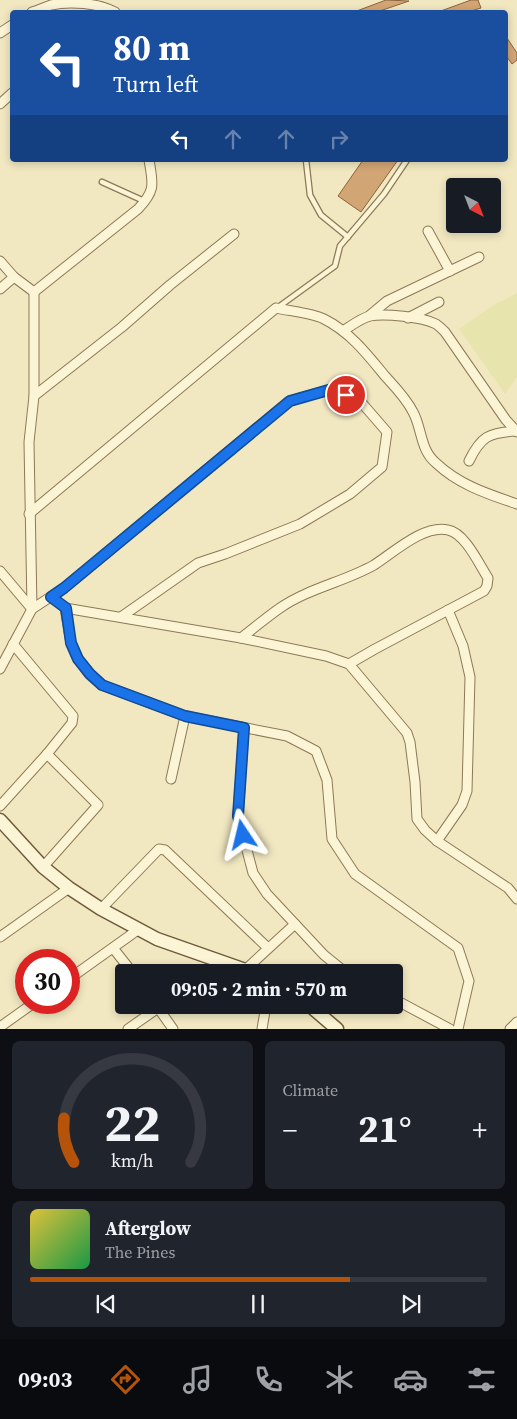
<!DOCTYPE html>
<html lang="en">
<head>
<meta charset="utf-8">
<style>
	body { margin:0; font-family:"Source Serif 4",serif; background:#20242c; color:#f1f3f6; height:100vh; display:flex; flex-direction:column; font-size:19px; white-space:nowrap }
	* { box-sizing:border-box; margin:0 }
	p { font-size:16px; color:#9ea1a6 }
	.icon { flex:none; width:28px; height:28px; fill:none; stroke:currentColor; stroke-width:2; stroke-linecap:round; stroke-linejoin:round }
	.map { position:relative; height:1029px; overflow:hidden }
	.drawer { display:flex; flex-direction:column; gap:12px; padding:12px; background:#0d0f14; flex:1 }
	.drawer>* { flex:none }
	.banner { position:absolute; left:10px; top:10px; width:498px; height:152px; border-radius:5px; box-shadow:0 2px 8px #0003; background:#1a4fa0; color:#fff; overflow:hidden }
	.needle { width:32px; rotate:138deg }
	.tools { position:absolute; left:446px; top:178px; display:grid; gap:10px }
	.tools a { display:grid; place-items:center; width:55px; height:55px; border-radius:5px; background:#171b24; box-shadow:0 2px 8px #0003; font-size:25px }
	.speed { position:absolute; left:15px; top:949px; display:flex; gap:10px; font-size:25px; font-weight:700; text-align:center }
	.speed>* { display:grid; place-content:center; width:65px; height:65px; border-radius:50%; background:#171b24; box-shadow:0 2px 8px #0003; line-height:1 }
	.speed .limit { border:8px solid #d22; background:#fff; color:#111 }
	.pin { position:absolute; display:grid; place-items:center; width:42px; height:42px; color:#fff; margin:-21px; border:2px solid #fff; border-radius:50%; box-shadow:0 1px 5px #0007 }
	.me { position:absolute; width:55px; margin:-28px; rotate:350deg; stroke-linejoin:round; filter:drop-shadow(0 0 4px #0008) }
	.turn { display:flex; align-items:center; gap:18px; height:105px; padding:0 20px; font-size:22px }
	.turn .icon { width:65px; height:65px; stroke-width:2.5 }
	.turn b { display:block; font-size:35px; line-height:42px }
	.lanes { display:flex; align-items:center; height:48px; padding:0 20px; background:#0003; justify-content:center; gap:25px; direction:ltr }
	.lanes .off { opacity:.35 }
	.big { font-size:38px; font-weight:700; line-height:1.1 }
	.drawer .widget { flex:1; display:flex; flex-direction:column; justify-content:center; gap:8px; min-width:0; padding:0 18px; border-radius:8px; background:#20242c }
	.drawer .dial { align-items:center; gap:0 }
	.dial svg { height:130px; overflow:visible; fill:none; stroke:#363941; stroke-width:7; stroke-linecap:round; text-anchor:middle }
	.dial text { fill:#f1f3f6; stroke:none }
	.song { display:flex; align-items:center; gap:15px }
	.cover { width:60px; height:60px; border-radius:8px; background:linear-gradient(135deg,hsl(50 70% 55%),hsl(140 70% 35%)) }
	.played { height:5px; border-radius:2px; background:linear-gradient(90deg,#b45309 70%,#363941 70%) }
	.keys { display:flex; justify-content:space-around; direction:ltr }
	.heat { display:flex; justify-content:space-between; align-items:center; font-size:28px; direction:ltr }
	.drawer .tiles { flex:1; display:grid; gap:12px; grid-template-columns:1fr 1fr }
	.widget:last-child { grid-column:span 2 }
	.trip { position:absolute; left:115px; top:964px; width:288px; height:50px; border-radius:5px; background:#171b24; box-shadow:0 2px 8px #0003; font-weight:700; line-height:50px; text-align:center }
	.tabs { display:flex; height:80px; justify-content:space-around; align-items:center; background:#090b0e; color:#9ea1a6 }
	.tabs .icon { width:35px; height:35px }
	.tabs .selected { color:#b45309 }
	.tabs b { font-size:22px; color:#f1f3f6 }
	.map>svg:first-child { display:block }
	.farmland { fill:#e8e4ae }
	.building { fill:#d2a574; stroke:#8d643b }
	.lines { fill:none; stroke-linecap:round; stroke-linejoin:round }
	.lane-casing { stroke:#8c7957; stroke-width:7 }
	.street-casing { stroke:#8c7957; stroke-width:11 }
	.secondary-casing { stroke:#6e5a3a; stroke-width:15 }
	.lane { stroke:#fbf4d5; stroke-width:4.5 }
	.street { stroke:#fbf4d5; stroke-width:9 }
	.secondary { stroke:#fbf4d5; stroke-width:12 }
	.route-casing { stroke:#114b97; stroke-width:12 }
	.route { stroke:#1a73e8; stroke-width:9 }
</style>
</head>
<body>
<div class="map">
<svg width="517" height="1029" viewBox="0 0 517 1029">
	<rect width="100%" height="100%" fill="#f1e8c1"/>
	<!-- farmland -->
	<polygon class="farmland" points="517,293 517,377 505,394 459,329 492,306"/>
	<!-- building -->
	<g class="building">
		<polygon points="386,0 409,1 377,12 354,12"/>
		<polygon points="471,0 478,0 481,8 468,12 438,12"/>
		<polygon points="505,35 517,53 517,60 512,64 505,54"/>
		<polygon points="363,160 398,160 361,212 338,196"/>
	</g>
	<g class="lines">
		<!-- lane casing -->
		<g class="lane-casing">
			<g id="lane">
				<polyline points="306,160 310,195 321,215 348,237"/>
				<polyline points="102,182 144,201"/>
				<polyline points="277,308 335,266 340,246 384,194 407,160"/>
			</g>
		</g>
		<!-- street casing -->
		<g class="street-casing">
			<g id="street">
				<path d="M 32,12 C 39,10 45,7 51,5 C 70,1 98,3 115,12"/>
				<polyline points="0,33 12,25"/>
				<polyline points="0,104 12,93"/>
				<polyline points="428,231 450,271"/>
				<polyline points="0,261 14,277 34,292"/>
				<polyline points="0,289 14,277"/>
				<polyline points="369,316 387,301 479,257"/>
				<polyline points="408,318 439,302"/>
				<path d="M 343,331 C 351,326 361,318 370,316 C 384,313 423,317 436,324 C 439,326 442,329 445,332 L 506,420 L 517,432"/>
				<polyline points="34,396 122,327 170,285 234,234"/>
				<path d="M 469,461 C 481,436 489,433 515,431"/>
				<path d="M 29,514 L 276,308 C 289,311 312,313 324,319 C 350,332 367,354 385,376 C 395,387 406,398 413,412 C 422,428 420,450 436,463 C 459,485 488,494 517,504"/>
				<polyline points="0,571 32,609 64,588 289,401 332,389 361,402 387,432 382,467 350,494 300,524 225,554 198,563 121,617"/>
				<polyline points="51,597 65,608 241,638 326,656 349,664 407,733 410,742 415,782 417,819 425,830 437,841 508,888 517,899"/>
				<polyline points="65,608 71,643 78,659 89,674 102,685 185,716 287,736 316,751 327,780 332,839 355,874 458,948 469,981 458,1029"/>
				<path d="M 241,638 C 254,628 267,617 280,608 C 309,588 344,582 374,565 C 393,553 424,524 448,530 C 465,533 479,564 488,578 L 487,586 L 484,591 L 375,649 L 349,664"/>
				<path d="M 0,669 L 32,609 L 29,442 L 34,396 L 34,292 L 138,209 C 156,190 153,184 149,160"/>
				<polyline points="244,728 238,816 253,873 267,894 324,955 345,972"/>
				<polyline points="171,779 185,716"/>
				<polyline points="0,806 47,754 72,723 73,716 13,644"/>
				<polyline points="437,841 462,805 467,791 470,677 463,646 448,610"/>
				<polyline points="43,867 98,805 47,754"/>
				<polyline points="101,909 159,849 165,850 268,948"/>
				<polyline points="0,937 69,888"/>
				<polyline points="113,948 132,972"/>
				<polyline points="245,970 295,924"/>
				<polyline points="69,979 139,929"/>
				<polyline points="394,999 450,1029"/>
				<polyline points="156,1005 173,1029"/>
				<polyline points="0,1027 35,1002"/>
				<polyline points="128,1029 158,1008"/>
				<polyline points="262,1029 266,1005"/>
				<polyline points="510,1029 517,1022"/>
			</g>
		</g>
		<!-- secondary casing -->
		<g class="secondary-casing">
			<g id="secondary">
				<polyline points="0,820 43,867 69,888 101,909 157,939 251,972"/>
				<polyline points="309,1005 337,1029"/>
			</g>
		</g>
		<!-- lane -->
		<use href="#lane" class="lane"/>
		<!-- street -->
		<use href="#street" class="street"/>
		<!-- secondary -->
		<use href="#secondary" class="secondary"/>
	</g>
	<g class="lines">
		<!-- route casing -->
		<g class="route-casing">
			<polyline id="route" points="243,835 238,816 244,728 185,716 102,685 90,674 78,659 71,643 66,608 51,597 64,588 290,401 332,389 346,395"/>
		</g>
		<!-- route -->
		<use href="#route" class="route"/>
	</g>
</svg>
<div class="tools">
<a><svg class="needle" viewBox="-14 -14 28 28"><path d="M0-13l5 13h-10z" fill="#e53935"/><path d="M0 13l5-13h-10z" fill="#9ea1a6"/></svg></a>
</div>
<div class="speed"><div class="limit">30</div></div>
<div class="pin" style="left:346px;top:395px;background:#d93025"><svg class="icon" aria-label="arrive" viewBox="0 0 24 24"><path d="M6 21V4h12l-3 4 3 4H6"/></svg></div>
<svg class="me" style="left:243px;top:835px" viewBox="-20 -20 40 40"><path d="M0-17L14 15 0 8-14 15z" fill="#1a73e8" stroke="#fff" stroke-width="4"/></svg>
<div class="trip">09:05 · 2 min · 570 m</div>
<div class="banner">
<div class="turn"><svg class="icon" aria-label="left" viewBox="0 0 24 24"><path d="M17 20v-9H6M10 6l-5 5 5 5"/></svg><div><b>80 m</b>Turn left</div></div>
<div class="lanes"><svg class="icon" aria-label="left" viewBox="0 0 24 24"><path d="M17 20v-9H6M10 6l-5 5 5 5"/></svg><svg class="icon off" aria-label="ahead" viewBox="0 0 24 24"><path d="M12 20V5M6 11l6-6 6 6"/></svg><svg class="icon off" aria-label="ahead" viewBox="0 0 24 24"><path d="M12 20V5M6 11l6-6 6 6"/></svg><svg class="icon off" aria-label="right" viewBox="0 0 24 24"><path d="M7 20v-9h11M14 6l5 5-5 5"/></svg></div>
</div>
</div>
<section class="drawer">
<div class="tiles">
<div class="widget dial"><svg viewBox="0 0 100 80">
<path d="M14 69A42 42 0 1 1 86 69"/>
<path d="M14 69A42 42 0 0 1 8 42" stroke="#b45309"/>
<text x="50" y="56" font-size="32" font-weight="700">22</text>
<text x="50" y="72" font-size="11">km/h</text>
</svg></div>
<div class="widget"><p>Climate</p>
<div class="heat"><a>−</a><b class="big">21°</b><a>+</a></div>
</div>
<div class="widget">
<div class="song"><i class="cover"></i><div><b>Afterglow</b><p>The Pines</p></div></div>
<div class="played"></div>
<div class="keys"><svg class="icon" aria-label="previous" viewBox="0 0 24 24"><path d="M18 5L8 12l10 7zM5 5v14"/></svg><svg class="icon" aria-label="pause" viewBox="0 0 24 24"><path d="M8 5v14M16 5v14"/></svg><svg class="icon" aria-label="next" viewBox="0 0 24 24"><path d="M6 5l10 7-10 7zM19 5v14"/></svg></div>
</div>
</div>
</section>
<nav class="tabs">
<b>09:03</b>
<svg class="icon selected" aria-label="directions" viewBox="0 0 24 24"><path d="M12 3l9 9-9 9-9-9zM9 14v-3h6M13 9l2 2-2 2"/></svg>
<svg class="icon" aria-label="music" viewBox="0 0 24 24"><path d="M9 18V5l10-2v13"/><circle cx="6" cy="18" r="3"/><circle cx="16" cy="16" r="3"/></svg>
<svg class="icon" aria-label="phone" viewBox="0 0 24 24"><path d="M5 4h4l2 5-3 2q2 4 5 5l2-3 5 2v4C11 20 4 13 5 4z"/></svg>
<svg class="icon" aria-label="climate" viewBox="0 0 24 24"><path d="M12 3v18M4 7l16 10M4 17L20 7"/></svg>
<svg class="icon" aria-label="car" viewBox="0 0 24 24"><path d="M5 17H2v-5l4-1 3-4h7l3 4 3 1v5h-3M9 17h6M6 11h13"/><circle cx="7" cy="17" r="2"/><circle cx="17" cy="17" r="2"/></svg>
<svg class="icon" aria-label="filters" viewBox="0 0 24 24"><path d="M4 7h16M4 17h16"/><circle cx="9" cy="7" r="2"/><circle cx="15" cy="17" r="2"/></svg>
</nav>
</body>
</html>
